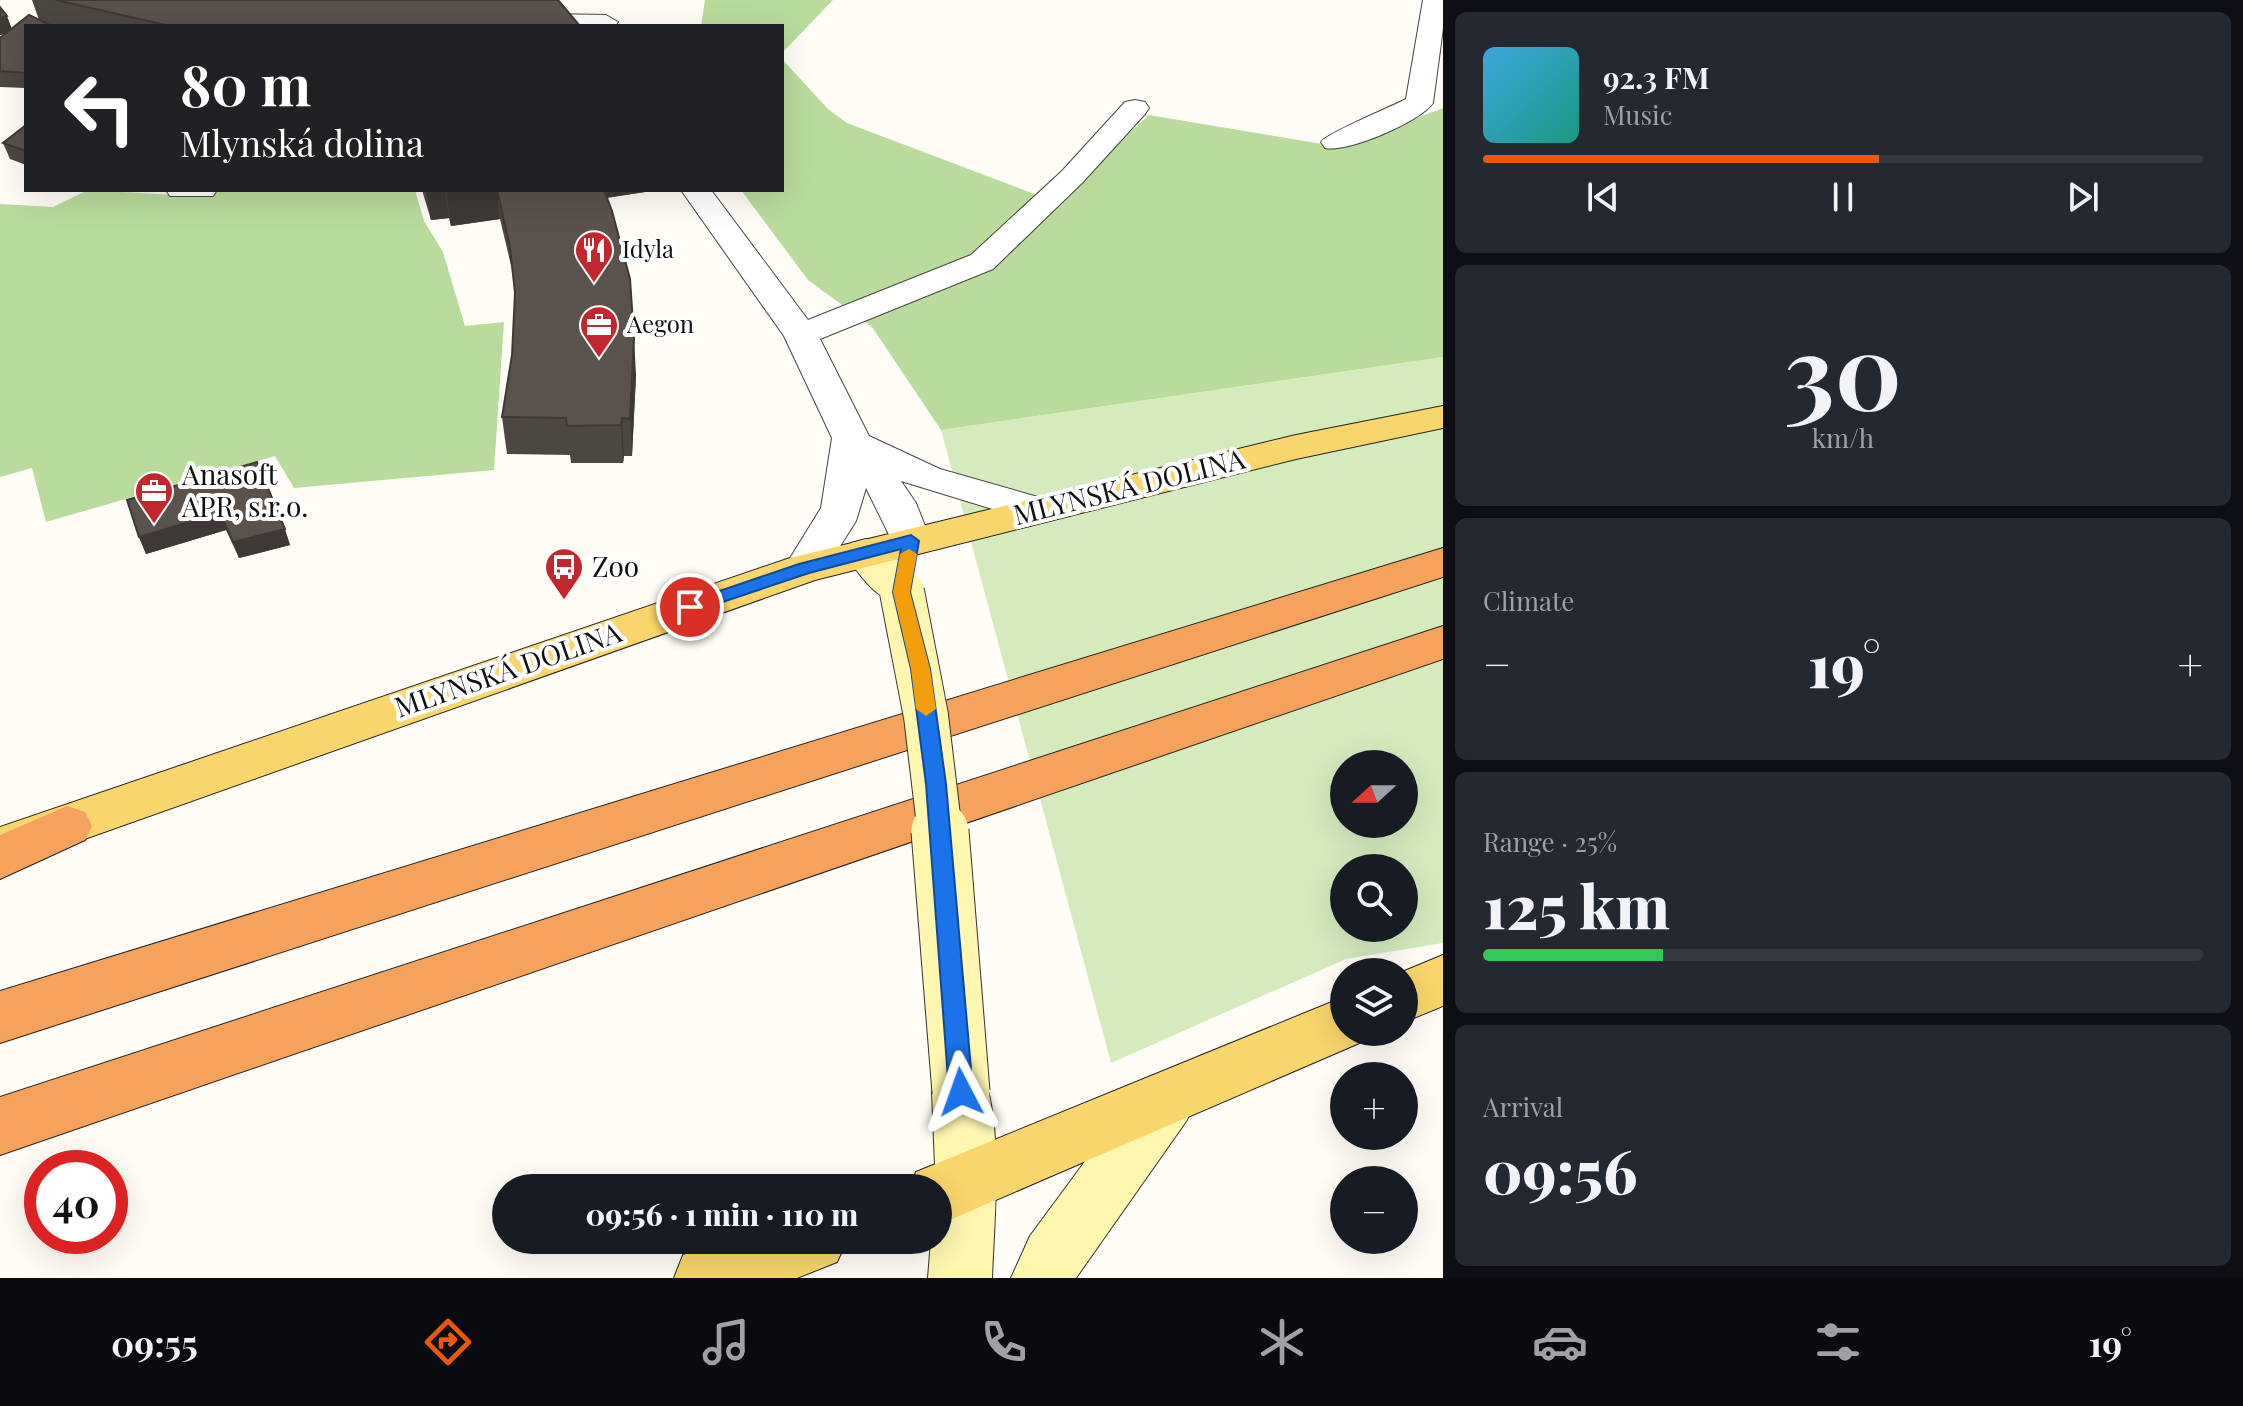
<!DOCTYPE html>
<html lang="en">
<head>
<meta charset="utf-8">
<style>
	body { margin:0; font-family:"Playfair Display",serif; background:#242831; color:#f1f3f6; height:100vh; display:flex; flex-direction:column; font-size:30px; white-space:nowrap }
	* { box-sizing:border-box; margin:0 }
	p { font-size:26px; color:#9ea1a6 }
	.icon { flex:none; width:44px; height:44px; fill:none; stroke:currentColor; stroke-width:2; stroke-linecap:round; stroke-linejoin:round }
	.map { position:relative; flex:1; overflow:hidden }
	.details { display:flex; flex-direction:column; gap:12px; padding:12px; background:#0d0f14; width:800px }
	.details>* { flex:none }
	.banner { position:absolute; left:24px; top:24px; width:760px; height:168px; border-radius:0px; box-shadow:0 8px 32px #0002; background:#202124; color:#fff; overflow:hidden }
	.needle { width:52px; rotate:249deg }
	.controls { position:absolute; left:1330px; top:750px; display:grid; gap:16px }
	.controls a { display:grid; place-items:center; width:88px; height:88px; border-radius:50%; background:#171b24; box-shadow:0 8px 32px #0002; font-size:40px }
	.speed { position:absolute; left:24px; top:1150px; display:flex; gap:16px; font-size:40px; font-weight:700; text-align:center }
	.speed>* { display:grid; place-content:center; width:104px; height:104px; border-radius:50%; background:#171b24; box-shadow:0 8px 32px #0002; line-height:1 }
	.speed .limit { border:12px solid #d22; background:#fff; color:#111 }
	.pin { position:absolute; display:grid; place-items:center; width:68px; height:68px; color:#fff; margin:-34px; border:4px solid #fff; border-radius:50%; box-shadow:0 2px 8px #0007 }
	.me { position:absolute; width:88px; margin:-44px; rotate:356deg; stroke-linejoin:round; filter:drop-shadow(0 0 6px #0008) }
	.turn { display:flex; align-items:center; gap:28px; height:168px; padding:0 24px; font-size:36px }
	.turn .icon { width:104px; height:104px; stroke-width:2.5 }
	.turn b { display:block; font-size:56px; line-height:68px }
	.big { font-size:60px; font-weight:800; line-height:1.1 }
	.details .widget { flex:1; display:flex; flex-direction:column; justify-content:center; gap:12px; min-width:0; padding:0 28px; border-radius:12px; background:#242831 }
	.details .dial { align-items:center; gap:0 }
	.dial b { font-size:104px; line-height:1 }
	.song { display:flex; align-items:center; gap:24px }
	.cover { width:96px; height:96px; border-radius:12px; background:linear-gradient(135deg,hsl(200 70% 55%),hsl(170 70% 35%)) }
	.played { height:8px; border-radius:4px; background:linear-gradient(90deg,#ea580c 55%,#363941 55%) }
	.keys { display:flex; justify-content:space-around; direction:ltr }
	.heat { display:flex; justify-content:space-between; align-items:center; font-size:44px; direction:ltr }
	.charge { height:12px; border-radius:6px; background:linear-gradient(90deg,#34c759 25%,#363941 0) }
	.trip { position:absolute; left:492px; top:1174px; width:460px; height:80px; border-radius:40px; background:#171b24; box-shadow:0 8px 32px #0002; font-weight:800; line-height:80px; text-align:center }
	.dock { display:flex; height:128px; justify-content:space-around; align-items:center; background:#090b0e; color:#9ea1a6 }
	.dock .icon { width:56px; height:56px }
	.dock .current { color:#ea580c }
	.dock b { font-size:36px; color:#f1f3f6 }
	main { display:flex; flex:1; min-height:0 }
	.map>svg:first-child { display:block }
	.green { fill:#d5ebbd; fill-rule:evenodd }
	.forest { fill:#b9dc9c }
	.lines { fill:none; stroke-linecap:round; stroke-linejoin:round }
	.street-casing { stroke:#444; stroke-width:2 }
	.secondary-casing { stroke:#333; stroke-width:2 }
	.primary-casing { stroke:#222; stroke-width:2 }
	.highway-casing { stroke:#222; stroke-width:2 }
	.street { fill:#fff; fill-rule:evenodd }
	.secondary { fill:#fff6b0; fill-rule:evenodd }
	.primary { fill:#f9d66b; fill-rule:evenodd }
	.highway { fill:#f5a25d; fill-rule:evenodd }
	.secondary-bridge-far1-casing { stroke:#333; stroke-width:46; stroke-linecap:butt }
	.secondary-bridge-casing { stroke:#333; stroke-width:59; stroke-linecap:butt }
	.secondary-bridge-far1 { stroke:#fff6b0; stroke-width:44 }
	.secondary-bridge { stroke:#fff6b0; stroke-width:57 }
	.wall { fill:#4d4742 }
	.shaded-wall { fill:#3f3936 }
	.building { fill:#5a524d; stroke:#3f3936; stroke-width:2 }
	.route { fill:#1a73e8; stroke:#114b97; stroke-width:2 }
	.slow { fill:#f59e0b }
	.labels { text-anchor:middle; stroke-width:8; stroke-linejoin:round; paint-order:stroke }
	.far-poi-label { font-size:24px; fill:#111; stroke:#fff; text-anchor:start }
	.poi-label { font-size:28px; fill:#111; stroke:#fff; text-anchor:start }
	.street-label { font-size:28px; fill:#111; stroke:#fff }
</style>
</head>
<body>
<main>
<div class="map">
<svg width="1443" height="1278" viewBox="0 0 1443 1278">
	<rect width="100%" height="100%" fill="#fffdf5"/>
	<!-- green -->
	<path class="green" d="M 1443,357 L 1443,943 L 1346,959 L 1111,1063 L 941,430 ZM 1344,764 L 1404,764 L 1404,824 L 1344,824 ZM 1344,868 L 1404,868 L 1404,928 L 1344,928 Z"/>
	<!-- forest -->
	<g class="forest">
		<polygon points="705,0 833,0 782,53 782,26 701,26"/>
		<polygon points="782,59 828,109 847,123 1053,201 1149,115 1341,147 1443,108 1443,357 941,430 872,327 808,280 741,190 782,190"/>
		<polygon points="88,190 192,196 226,190 415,190 424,221 443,252 465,326 504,322 494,470 294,488 275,456 46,522 32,468 0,477 0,204 53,207"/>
	</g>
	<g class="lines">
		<!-- street casing -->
		<g class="street-casing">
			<g id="street">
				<path d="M 1423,0 L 1443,0 L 1443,28 L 1433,103 C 1420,122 1347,153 1325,148 L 1321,142 C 1327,133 1391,107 1406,99 Z"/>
				<polygon points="548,14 606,15 618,22 615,26 492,26 504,19"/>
				<polygon points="1135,100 1145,102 1149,108 1145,114 1082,183 993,269 820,339 869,436 940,469 1052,501 1058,510 1052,519 1038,523 901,481 916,503 931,541 925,551 911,555 897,551 866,488 856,521 820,578 805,582 790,578 784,568 821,508 832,438 784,336 681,190 711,190 808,320 971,255 1062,171 1125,102"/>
				<polygon points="166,190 217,190 213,196 170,196"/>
			</g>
		</g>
		<!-- secondary casing -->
		<g class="secondary-casing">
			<g id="secondary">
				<path d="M 866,539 C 889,546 911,571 923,592 L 917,602 C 885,612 861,579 845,553 L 851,543 Z"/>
				<path d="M 961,1064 L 982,1072 C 1004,1125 994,1220 992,1278 L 928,1278 L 931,1240 L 938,1240 L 932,1092 L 940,1072 Z"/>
				<polygon points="1166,1072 1187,1080 1195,1100 1187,1120 1076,1278 1011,1278 1030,1236 1145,1080"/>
			</g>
		</g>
		<!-- primary casing -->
		<g class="primary-casing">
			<g id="primary">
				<polygon points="1443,406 1443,428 1296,459 815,580 0,869 0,827 790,558 1296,435"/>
				<polygon points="1443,955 1443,1006 1404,1022 1402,972"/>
				<polygon points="1344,997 1344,1032 1368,1032 1364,1041 938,1225 938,1188 910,1188 916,1172"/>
				<polygon points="723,1240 847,1240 837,1262 797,1278 674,1278 683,1255"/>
			</g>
		</g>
		<!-- highway casing -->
		<g class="highway-casing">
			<g id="highway">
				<polygon points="1443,548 1443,577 0,1043 0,991"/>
				<polygon points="1443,626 1443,659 0,1155 0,1097"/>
				<polygon points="67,806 85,812 92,826 85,840 0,879 0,835"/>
			</g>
		</g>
		<!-- street -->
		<use href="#street" class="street"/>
		<!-- secondary -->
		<use href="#secondary" class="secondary"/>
		<!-- primary -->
		<use href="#primary" class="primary"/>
		<!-- highway -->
		<use href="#highway" class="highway"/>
		<!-- secondary-bridge-far1 casing -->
		<g class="secondary-bridge-far1-casing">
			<polyline id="secondary-bridge-far1" points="902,592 926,716 940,833"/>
		</g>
		<!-- secondary-bridge casing -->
		<g class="secondary-bridge-casing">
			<polyline id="secondary-bridge" points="940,831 961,1092"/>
		</g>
		<!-- secondary-bridge-far1 -->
		<use href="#secondary-bridge-far1" class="secondary-bridge-far1"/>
		<!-- secondary-bridge -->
		<use href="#secondary-bridge" class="secondary-bridge"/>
	</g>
	<!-- wall -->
	<g class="wall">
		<polygon points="32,0 558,0 580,26 26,26 26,88 0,87 0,38 5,34 0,35 0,7 12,29 39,20"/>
		<polygon points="26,125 26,165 10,159 3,143"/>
		<polygon points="422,190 645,190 645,192 607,198 636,375 632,456 624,456 623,463 571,463 570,455 507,454 502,417 512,355 515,293 513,274 500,219 451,226 449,218 431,220"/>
		<polygon points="257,462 290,545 239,558 226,530 146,554 139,537"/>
	</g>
	<!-- shaded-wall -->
	<g class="shaded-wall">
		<polygon points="7,16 13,32 0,35 0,18"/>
		<polygon points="426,190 445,190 449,218 431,220"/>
		<polygon points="456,190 497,190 500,219 451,226 446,192"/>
		<polygon points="596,190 645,190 645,192 596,199"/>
		<polygon points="634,338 636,375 632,456 630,419"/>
		<polygon points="622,418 624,456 623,463 621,425"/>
		<polygon points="220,513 226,530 146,554 139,537"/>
		<polygon points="285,529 290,545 239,558 233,542"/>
	</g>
	<!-- building -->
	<g class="building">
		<polygon points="56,0 558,0 580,26 170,26"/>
		<polygon points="0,7 7,16 0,18"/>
		<polygon points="29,15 52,26 26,26 26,73 0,71 0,38"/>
		<polygon points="26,125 26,151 3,143"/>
		<polygon points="497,190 604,190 612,211 630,279 634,338 630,419 622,418 621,425 567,426 566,418 502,417 512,355 515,293 510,247"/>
		<polygon points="257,462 285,529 233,542 220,513 139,537 127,500"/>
	</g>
	<!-- route -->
	<polygon class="route" points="911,535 919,541 910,592 930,669 946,784 973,1092 969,1100 961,1104 952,1100 949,1092 926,784 911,669 893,592 901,549 809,573 690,613 682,607 684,603 799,564"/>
	<!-- slow -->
	<polygon class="slow" points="909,549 917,554 910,592 930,669 936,709 926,716 916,709 911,669 893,592 900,554"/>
	<!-- icons -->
	<defs>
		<g id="restaurant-pin" transform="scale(2)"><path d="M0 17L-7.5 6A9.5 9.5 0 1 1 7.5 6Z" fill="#c4262e" stroke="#fff"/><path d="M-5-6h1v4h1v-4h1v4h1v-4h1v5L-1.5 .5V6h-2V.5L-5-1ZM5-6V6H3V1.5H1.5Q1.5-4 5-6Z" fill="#fff"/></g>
		<g id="office-pin" transform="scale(2)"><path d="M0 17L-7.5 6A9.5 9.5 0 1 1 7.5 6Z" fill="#c4262e" stroke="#fff"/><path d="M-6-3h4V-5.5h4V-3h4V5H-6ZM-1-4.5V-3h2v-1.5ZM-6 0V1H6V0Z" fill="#fff"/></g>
		<g id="bus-pin" transform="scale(2)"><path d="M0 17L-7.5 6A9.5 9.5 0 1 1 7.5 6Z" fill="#c4262e" stroke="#fff"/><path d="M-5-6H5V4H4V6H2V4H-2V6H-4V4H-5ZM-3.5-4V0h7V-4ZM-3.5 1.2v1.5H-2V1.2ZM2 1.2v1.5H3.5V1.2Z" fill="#fff"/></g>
	</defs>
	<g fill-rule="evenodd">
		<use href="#restaurant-pin" x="594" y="250"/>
		<use href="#office-pin" x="599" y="325"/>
		<use href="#office-pin" x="154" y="491"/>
		<use href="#bus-pin" x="564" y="567"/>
	</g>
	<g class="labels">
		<!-- far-poi labels -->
		<g class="far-poi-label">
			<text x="622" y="258">Idyla</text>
			<text x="627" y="333">Aegon</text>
		</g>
		<!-- poi labels -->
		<g class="poi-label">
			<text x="182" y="485">Anasoft<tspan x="182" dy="32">APR, s.r.o.</tspan></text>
			<text x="592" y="577">Zoo</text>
		</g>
		<!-- street labels -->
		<g class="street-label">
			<text transform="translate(1129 487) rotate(-14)" y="10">MLYNSKÁ DOLINA</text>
			<text transform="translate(508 670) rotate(-19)" y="10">MLYNSKÁ DOLINA</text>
		</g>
	</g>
</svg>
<div class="controls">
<a><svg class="needle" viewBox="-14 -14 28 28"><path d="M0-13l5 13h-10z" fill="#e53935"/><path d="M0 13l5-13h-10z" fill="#9ea1a6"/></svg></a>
<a><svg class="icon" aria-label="search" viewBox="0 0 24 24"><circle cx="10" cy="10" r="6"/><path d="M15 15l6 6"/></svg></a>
<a><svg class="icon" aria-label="layers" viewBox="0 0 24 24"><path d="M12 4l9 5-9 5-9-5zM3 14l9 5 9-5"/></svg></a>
<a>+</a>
<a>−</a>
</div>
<div class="speed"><div class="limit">40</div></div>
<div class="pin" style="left:690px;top:607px;background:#d93025"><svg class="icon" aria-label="arrive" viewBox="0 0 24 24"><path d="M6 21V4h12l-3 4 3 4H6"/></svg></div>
<svg class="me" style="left:961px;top:1092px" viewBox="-20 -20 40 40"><path d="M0-17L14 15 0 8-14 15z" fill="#1a73e8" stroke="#fff" stroke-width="4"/></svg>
<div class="trip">09:56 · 1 min · 110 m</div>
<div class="banner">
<div class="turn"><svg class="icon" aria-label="left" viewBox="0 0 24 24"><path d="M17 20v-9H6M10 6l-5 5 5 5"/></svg><div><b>80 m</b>Mlynská dolina</div></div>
</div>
</div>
<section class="details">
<div class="widget">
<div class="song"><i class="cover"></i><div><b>92.3 FM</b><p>Music</p></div></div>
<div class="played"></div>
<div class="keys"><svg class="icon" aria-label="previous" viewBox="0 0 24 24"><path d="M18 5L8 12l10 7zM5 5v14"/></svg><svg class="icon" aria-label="pause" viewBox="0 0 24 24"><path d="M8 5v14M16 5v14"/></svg><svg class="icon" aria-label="next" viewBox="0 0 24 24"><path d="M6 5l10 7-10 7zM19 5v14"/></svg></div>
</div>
<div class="widget dial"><b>30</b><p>km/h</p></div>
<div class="widget"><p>Climate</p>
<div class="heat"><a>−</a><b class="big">19°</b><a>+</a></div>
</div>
<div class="widget"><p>Range · 25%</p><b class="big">125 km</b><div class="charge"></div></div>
<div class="widget"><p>Arrival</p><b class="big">09:56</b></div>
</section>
</main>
<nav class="dock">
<b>09:55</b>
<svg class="icon current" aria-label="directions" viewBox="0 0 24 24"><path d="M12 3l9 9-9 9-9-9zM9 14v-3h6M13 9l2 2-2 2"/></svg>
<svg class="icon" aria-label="music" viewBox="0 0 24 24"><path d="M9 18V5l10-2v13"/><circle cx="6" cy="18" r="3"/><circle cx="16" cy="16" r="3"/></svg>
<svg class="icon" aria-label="phone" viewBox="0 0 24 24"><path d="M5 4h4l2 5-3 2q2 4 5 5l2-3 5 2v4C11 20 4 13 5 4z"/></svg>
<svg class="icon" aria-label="climate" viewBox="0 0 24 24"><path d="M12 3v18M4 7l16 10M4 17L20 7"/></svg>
<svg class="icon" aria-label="car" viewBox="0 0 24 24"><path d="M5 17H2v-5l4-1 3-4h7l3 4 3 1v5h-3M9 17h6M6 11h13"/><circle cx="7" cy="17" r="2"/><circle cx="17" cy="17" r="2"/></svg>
<svg class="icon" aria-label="filters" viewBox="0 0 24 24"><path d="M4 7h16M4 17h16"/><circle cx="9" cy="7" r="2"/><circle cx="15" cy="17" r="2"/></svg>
<b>19°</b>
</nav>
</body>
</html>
